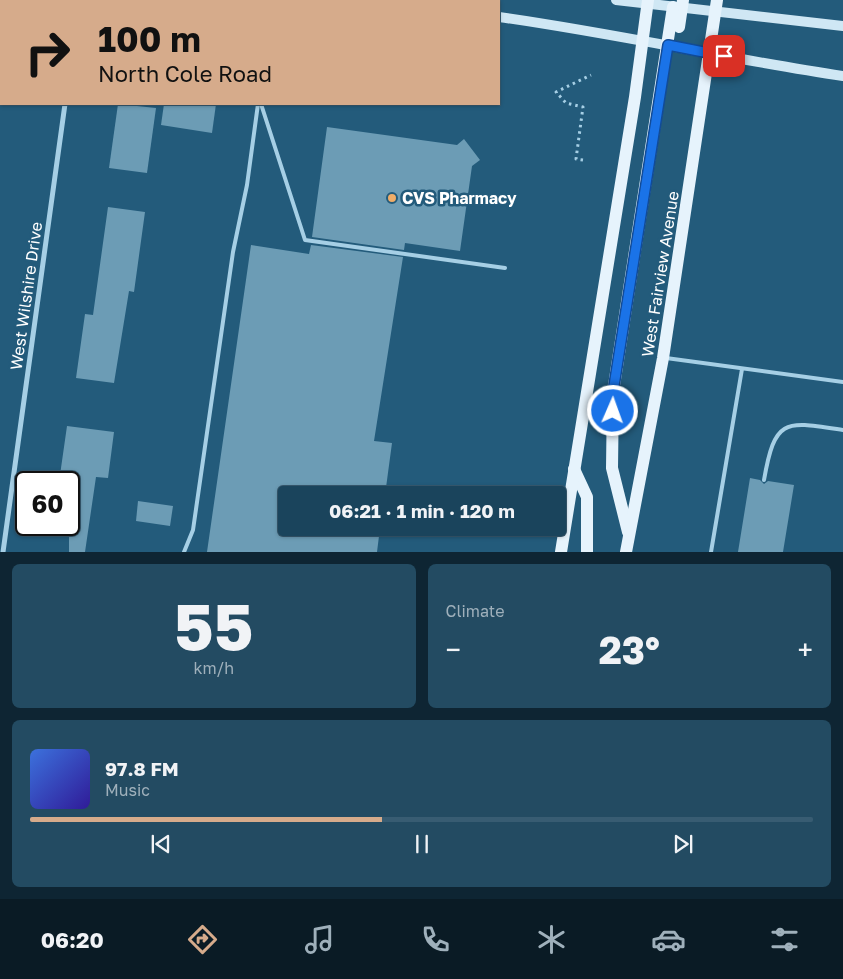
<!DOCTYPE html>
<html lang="en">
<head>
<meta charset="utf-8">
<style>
	body { margin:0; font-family:"Golos Text",sans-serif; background:#234b62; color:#f1f3f6; height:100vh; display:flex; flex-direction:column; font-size:19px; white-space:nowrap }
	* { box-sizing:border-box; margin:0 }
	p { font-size:16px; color:#9fb0bb }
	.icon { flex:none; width:28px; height:28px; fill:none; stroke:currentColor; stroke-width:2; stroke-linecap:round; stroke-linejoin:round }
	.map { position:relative; height:552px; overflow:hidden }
	.drawer { display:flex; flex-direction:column; gap:12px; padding:12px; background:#0e2533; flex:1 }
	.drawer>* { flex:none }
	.guide { position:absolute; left:0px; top:0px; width:500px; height:105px; box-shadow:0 1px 4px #0004,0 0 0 1px #385c72; background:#d6ab8b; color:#111; overflow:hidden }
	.speed { position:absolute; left:15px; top:471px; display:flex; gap:10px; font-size:25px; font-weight:700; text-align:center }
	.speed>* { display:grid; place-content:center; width:65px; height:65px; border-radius:50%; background:#1a445c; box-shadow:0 1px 4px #0004,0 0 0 1px #385c72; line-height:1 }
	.speed .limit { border:2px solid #111; border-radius:8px; background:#fff; color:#111 }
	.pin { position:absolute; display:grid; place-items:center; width:42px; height:42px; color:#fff; margin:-21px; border-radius:10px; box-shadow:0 2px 8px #0006 }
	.me { position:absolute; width:55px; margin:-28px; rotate:2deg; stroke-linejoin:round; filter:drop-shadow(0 0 4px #0008) }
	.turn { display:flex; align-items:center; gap:18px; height:105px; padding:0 15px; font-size:22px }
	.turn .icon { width:65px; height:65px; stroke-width:2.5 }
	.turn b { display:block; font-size:35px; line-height:42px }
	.big { font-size:38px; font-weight:700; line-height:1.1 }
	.drawer .tile { flex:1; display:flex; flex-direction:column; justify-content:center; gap:8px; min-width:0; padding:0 18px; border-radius:8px; background:#234b62 }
	.drawer .dial { align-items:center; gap:0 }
	.dial b { font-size:65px; line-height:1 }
	.song { display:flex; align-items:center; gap:15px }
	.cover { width:60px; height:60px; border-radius:8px; background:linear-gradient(135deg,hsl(220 70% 55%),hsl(250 70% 35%)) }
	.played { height:5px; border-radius:2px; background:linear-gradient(90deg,#d6ab8b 45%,#385c72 45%) }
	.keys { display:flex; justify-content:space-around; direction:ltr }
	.heat { display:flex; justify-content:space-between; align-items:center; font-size:28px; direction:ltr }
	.drawer .tiles { flex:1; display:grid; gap:12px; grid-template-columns:1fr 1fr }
	.tile:last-child { grid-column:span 2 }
	.trip { position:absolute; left:278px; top:486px; width:288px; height:50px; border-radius:5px; background:#1a445c; box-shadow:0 1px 4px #0004,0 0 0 1px #385c72; font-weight:700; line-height:50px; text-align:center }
	.menu { display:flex; height:80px; justify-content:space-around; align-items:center; background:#0a1b25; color:#9fb0bb }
	.menu .icon { width:35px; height:35px }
	.menu .selected { color:#d6ab8b }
	.menu b { font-size:22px; color:#f1f3f6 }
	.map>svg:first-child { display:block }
	.building { fill:#6c9cb5 }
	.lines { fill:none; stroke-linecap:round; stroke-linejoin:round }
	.path { stroke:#a6cfe5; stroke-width:3; stroke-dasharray:2.5 4; stroke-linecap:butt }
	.service { stroke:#a6cfe5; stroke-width:4 }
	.minor { stroke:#a6cfe5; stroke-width:5 }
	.secondary { stroke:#cfe7f4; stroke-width:10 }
	.primary { stroke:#e6f3fc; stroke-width:12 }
	.route-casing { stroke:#114b97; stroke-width:12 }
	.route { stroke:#1a73e8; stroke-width:9 }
	.poi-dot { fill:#f0ad68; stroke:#235b7b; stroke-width:2 }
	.labels { text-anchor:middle; stroke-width:5; stroke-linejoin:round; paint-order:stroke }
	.poi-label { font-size:16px; font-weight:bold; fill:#fff; stroke:#235b7b; text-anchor:start }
	.street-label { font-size:16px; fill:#fff; stroke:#235b7b }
</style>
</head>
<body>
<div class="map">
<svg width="843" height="552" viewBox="0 0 843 552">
	<rect width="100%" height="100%" fill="#235b7b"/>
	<!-- building -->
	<g class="building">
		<polygon points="118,104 156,108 147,173 109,168"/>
		<polygon points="164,104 216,104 212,133 161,125"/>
		<polygon points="327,127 457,145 464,139 480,160 472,166 460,251 405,243 404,250 312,237"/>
		<polygon points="108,207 145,212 134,292 129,291 114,383 76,378 85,314 93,315"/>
		<polygon points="251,245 309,254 311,245 403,257 374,441 392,443 385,495 286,495 286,528 380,528 377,552 207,552"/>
		<polygon points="67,426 114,432 108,478 96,477 85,552 69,552 69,482 59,482"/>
		<polygon points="750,478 760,480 764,484 768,481 794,485 783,552 738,552"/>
		<polygon points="138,501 173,506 170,526 136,521"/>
	</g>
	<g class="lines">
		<!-- path -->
		<polyline class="path" points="583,160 576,159 583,107 566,103 556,92 591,75"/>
		<!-- service -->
		<g class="service">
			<polyline points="273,1 273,0"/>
			<polyline points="261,104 305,240 505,268"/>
			<polyline points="666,358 843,382"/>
			<path d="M 764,480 C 775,417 785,421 843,430"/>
			<polyline points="518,528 563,535"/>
			<polyline points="184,552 193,530 233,252 247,185 258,104"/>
			<polyline points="711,552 742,369"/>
		</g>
		<!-- minor -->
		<g class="minor">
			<polyline points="79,1 79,0"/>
			<polyline points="3,552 65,104"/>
		</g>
		<!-- secondary -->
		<g class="secondary">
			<polyline points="383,0 391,1"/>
			<polyline points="616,0 843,26"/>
			<path d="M 499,17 C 614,33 728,59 843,76"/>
		</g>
		<!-- primary -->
		<g class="primary">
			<polyline points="679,27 683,0"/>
			<polyline points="574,469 587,497 587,552"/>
			<polyline points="628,532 612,468 613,392 673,7"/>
			<polyline points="561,552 635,97 648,0"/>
			<polyline points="626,552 663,358 717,0"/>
		</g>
	</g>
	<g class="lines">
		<!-- route casing -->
		<g class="route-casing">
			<polyline id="route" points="613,411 613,392 668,45 724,56"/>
		</g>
		<!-- route -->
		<use href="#route" class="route"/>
	</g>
	<!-- markers -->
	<circle class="poi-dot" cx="392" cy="198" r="5"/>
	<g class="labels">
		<!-- poi labels -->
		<g class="poi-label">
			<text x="402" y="204">CVS Pharmacy</text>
		</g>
		<!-- street labels -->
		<g class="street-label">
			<text transform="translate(660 274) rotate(-81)" y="6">West Fairview Avenue</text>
			<text transform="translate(26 296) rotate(-82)" y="6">West Wilshire Drive</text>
		</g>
	</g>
</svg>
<div class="speed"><div class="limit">60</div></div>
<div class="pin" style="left:724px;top:56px;background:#d93025"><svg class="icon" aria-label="arrive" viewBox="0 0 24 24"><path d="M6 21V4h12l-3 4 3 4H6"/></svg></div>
<svg class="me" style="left:613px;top:411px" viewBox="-20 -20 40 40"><circle r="17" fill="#1a73e8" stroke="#fff" stroke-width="3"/><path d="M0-11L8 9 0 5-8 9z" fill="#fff"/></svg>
<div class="trip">06:21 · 1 min · 120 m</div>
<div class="guide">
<div class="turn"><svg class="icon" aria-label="right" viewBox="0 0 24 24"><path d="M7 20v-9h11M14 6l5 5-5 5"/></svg><div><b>100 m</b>North Cole Road</div></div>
</div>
</div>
<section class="drawer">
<div class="tiles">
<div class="tile dial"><b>55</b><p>km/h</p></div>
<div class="tile"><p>Climate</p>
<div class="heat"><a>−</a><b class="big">23°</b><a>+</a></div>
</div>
<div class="tile">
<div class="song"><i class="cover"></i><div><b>97.8 FM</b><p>Music</p></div></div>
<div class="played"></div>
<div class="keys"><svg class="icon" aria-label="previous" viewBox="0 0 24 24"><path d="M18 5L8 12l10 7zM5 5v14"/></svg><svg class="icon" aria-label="pause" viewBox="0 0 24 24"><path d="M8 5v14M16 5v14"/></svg><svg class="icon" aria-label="next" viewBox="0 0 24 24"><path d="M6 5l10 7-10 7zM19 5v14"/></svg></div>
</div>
</div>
</section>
<nav class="menu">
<b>06:20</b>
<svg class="icon selected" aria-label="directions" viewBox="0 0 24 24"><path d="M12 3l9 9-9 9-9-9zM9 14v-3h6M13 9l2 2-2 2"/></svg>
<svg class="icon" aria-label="music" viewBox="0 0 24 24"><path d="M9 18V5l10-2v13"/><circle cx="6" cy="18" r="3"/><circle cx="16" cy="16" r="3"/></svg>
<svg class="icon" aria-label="phone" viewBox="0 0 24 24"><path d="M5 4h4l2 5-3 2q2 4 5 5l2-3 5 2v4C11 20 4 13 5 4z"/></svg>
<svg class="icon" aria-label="climate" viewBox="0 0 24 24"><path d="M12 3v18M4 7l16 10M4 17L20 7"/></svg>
<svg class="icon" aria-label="car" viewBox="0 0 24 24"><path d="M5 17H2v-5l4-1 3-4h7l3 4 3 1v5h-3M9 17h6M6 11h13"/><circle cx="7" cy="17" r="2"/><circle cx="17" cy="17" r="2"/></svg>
<svg class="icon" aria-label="filters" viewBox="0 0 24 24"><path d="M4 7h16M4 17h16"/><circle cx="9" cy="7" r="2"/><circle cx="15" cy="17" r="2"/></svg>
</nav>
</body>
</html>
